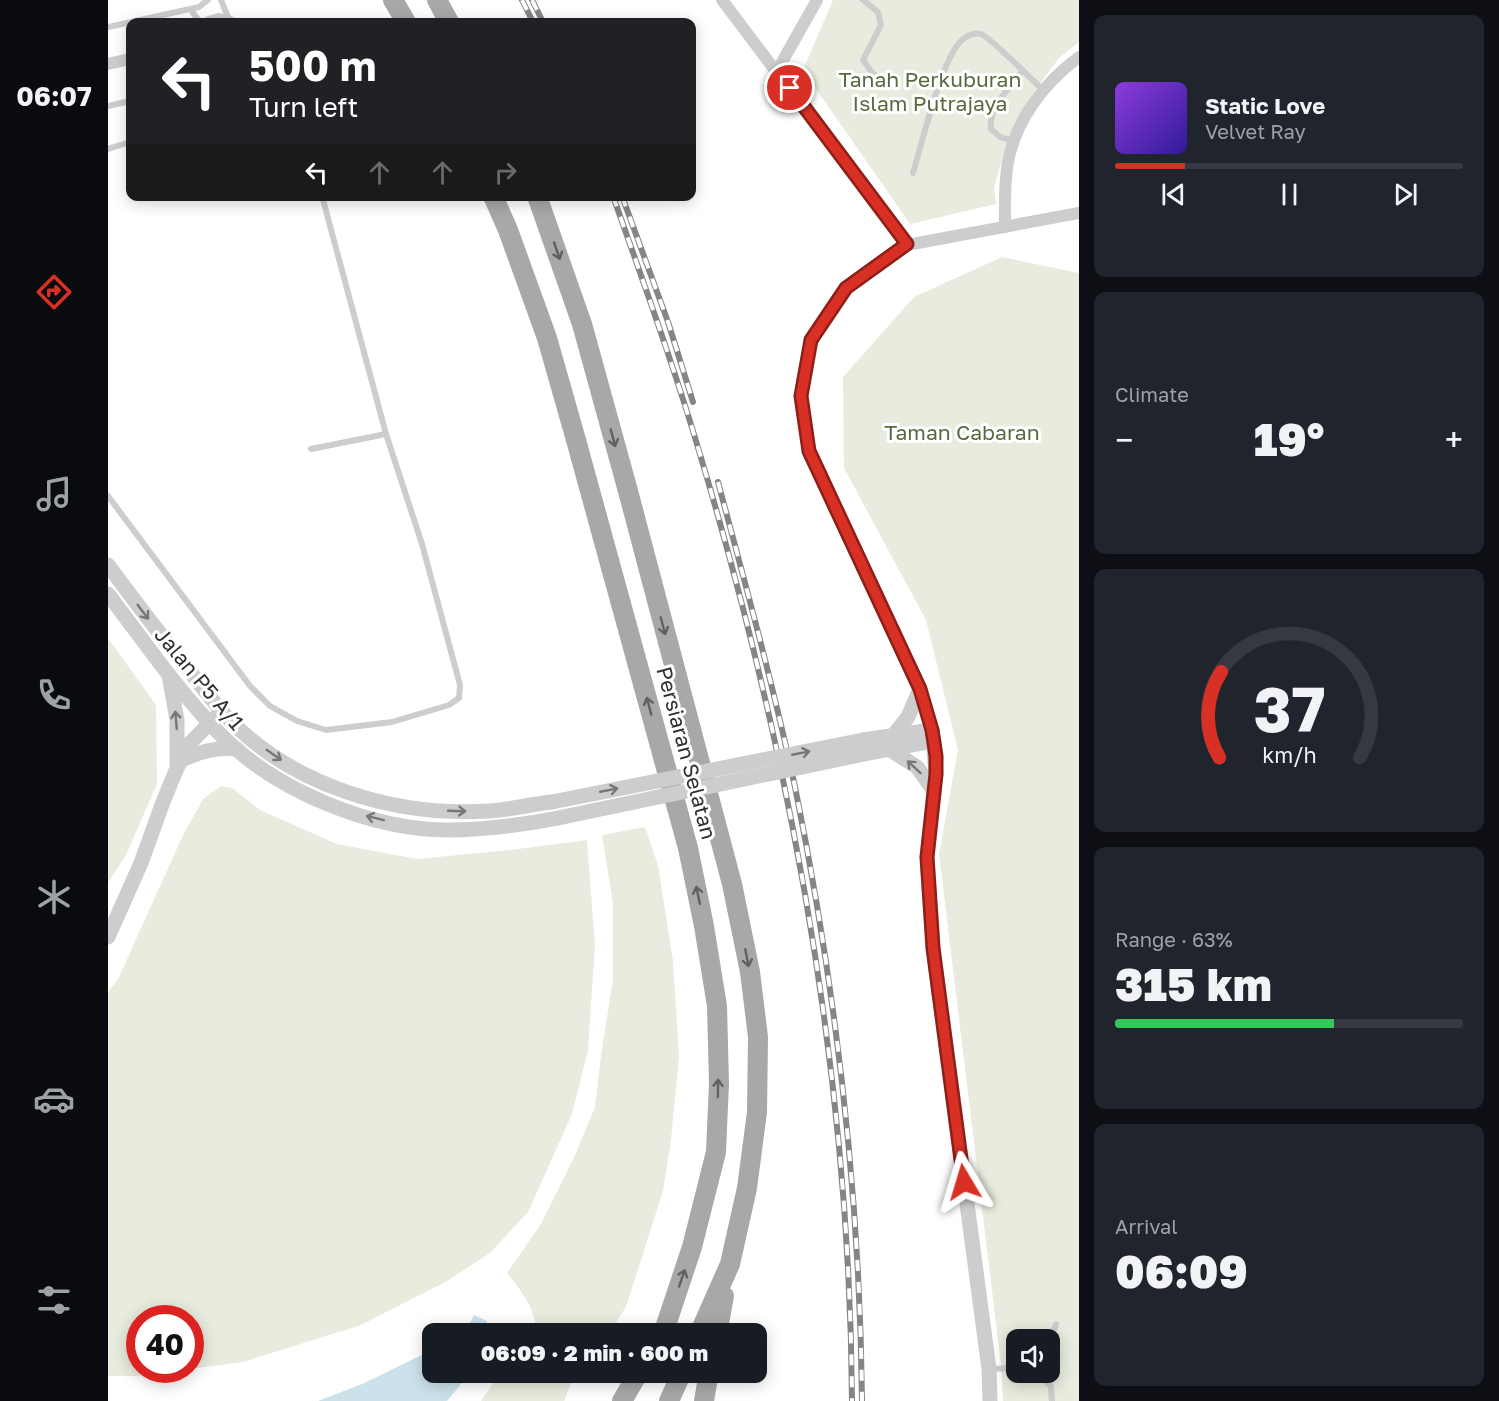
<!DOCTYPE html>
<html lang="en">
<head>
<meta charset="utf-8">
<style>
	body { margin:0; font-family:"Golos Text",sans-serif; background:#20242c; color:#f1f3f6; height:100vh; display:flex; flex-direction:column; font-size:22px; white-space:nowrap }
	* { box-sizing:border-box; margin:0 }
	p { font-size:20px; color:#9ea1a6 }
	.icon { flex:none; width:33px; height:33px; fill:none; stroke:currentColor; stroke-width:2; stroke-linecap:round; stroke-linejoin:round }
	.map { position:relative; flex:1; overflow:hidden }
	.details { display:flex; flex-direction:column; gap:15px; padding:15px; background:#0d0f14; width:420px }
	.details>* { flex:none }
	.guide { position:absolute; left:18px; top:18px; width:570px; height:183px; border-radius:12px; box-shadow:0 3px 15px #0003; background:#202124; color:#fff; overflow:hidden }
	.tools { position:absolute; left:898px; top:1329px; display:grid; gap:12px }
	.tools a { display:grid; place-items:center; width:54px; height:54px; border-radius:12px; background:#171b24; box-shadow:0 3px 15px #0003; font-size:30px }
	.speed { position:absolute; left:18px; top:1305px; display:flex; gap:12px; font-size:30px; font-weight:700; text-align:center }
	.speed>* { display:grid; place-content:center; width:78px; height:78px; border-radius:50%; background:#171b24; box-shadow:0 3px 15px #0003; line-height:1 }
	.speed .limit { border:9px solid #d22; background:#fff; color:#111 }
	.pin { position:absolute; display:grid; place-items:center; width:51px; height:51px; color:#fff; margin:-26px; border:3px solid #fff; border-radius:50%; box-shadow:0 2px 6px #0007 }
	.me { position:absolute; width:66px; margin:-33px; rotate:353deg; stroke-linejoin:round; filter:drop-shadow(0 0 4px #0008) }
	.turn { display:flex; align-items:center; gap:21px; height:126px; padding:0 24px; font-size:27px }
	.turn .icon { width:78px; height:78px; stroke-width:2.5 }
	.turn b { display:block; font-size:42px; line-height:51px }
	.lanes { display:flex; align-items:center; height:57px; padding:0 24px; background:#0003; justify-content:center; gap:30px; direction:ltr }
	.lanes .off { opacity:.35 }
	.big { font-size:45px; font-weight:800; line-height:1.1 }
	.details .widget { flex:1; display:flex; flex-direction:column; justify-content:center; gap:9px; min-width:0; padding:0 21px; border-radius:12px; background:#20242c }
	.details .dial { align-items:center; gap:0 }
	.dial svg { height:156px; overflow:visible; fill:none; stroke:#363941; stroke-width:7; stroke-linecap:round; text-anchor:middle }
	.dial text { fill:#f1f3f6; stroke:none }
	.song { display:flex; align-items:center; gap:18px }
	.cover { width:72px; height:72px; border-radius:9px; background:linear-gradient(135deg,hsl(270 70% 55%),hsl(250 70% 35%)) }
	.played { height:6px; border-radius:3px; background:linear-gradient(90deg,#d93025 20%,#363941 20%) }
	.keys { display:flex; justify-content:space-around; direction:ltr }
	.heat { display:flex; justify-content:space-between; align-items:center; font-size:33px; direction:ltr }
	.charge { height:9px; border-radius:4px; background:linear-gradient(90deg,#34c759 63%,#363941 0) }
	.trip { position:absolute; left:314px; top:1323px; width:345px; height:60px; border-radius:12px; background:#171b24; box-shadow:0 3px 15px #0003; font-weight:800; line-height:60px; text-align:center }
	main { display:flex; flex:1; min-height:0 }
	.dock { display:flex; flex-direction:column; width:108px; justify-content:space-around; align-items:center; background:#090b0e; color:#9ea1a6 }
	.dock .icon { width:42px; height:42px }
	.dock .on { color:#d93025 }
	.dock b { font-size:27px; color:#f1f3f6 }
	.map>svg:first-child { display:block }
	.green { fill:#e7ecde; fill-rule:evenodd }
	.water { fill:#cce2eb }
	.lines { fill:none; stroke-linecap:round; stroke-linejoin:round }
	.service { stroke:#cdcdcd; stroke-width:6 }
	.minor { stroke:#cdcdcd; stroke-width:12 }
	.tertiary { stroke:#cdcdcd; stroke-width:15 }
	.primary { stroke:#a8a8a8; stroke-width:20 }
	.rail-casing { stroke:#858585; stroke-width:6 }
	.rail { stroke:#fff; stroke-width:4; stroke-dasharray:11; stroke-linecap:butt }
	.tertiary-bridge { stroke:#cdcdcd; stroke-width:15 }
	.oneway { stroke:#606060 }
	.oneway2 { stroke:#777 }
	.route-casing { stroke:#8d1f18; stroke-width:15 }
	.route { stroke:#d93025; stroke-width:10 }
	.labels { text-anchor:middle; stroke-width:6; stroke-linejoin:round; paint-order:stroke }
	.park-label { font-size:21px; fill:#576a3e; stroke:#fff }
	.street-label { font-size:21px; fill:#303030; stroke:#fff }
</style>
</head>
<body>
<main>
<nav class="dock">
<b>06:07</b>
<svg class="icon on" aria-label="directions" viewBox="0 0 24 24"><path d="M12 3l9 9-9 9-9-9zM9 14v-3h6M13 9l2 2-2 2"/></svg>
<svg class="icon" aria-label="music" viewBox="0 0 24 24"><path d="M9 18V5l10-2v13"/><circle cx="6" cy="18" r="3"/><circle cx="16" cy="16" r="3"/></svg>
<svg class="icon" aria-label="phone" viewBox="0 0 24 24"><path d="M5 4h4l2 5-3 2q2 4 5 5l2-3 5 2v4C11 20 4 13 5 4z"/></svg>
<svg class="icon" aria-label="climate" viewBox="0 0 24 24"><path d="M12 3v18M4 7l16 10M4 17L20 7"/></svg>
<svg class="icon" aria-label="car" viewBox="0 0 24 24"><path d="M5 17H2v-5l4-1 3-4h7l3 4 3 1v5h-3M9 17h6M6 11h13"/><circle cx="7" cy="17" r="2"/><circle cx="17" cy="17" r="2"/></svg>
<svg class="icon" aria-label="filters" viewBox="0 0 24 24"><path d="M4 7h16M4 17h16"/><circle cx="9" cy="7" r="2"/><circle cx="15" cy="17" r="2"/></svg>
</nav>
<div class="map">
<svg width="971" height="1401" viewBox="0 0 971 1401">
	<rect width="100%" height="100%" fill="#fff"/>
	<!-- green -->
	<g class="green">
		<polygon points="725,0 971,0 971,42 951,58 920,100 897,150 886,187 888,204 802,224 695,70"/>
		<path d="M 894,257 L 971,273 L 971,1401 L 895,1401 L 893,1365 L 831,854 L 850,750 L 818,620 L 736,468 L 735,377 L 806,297 ZM 909,1340 L 942,1340 L 942,1372 L 909,1372 Z"/>
		<polygon points="0,638 48,705 49,784 18,855 0,883"/>
		<polygon points="113,786 124,788 152,810 229,844 309,859 402,850 479,840 487,946 480,1050 464,1114 420,1212 382,1253 339,1281 253,1325 135,1362 83,1369 82,1318 32,1318 32,1370 78,1370 27,1376 0,1376 0,992 10,979 76,833 95,799"/>
		<path d="M 537,827 L 550,865 L 565,961 L 571,1056 L 563,1140 L 555,1191 L 518,1307 L 501,1333 L 428,1333 C 429,1311 413,1290 399,1273 L 433,1224 L 467,1155 L 487,1107 L 493,1056 L 505,979 L 505,904 L 494,835 Z"/>
		<polygon points="412,1372 471,1372 471,1373 465,1378 456,1401 373,1401 392,1373"/>
	</g>
	<!-- water -->
	<g class="water">
		<polygon points="366,1315 379,1321 373,1333 356,1333"/>
		<polygon points="324,1350 324,1372 362,1373 339,1401 210,1401 254,1384"/>
	</g>
	<g class="lines">
		<!-- service -->
		<g class="service">
			<polyline points="113,0 122,22"/>
			<polyline points="755,0 770,12 773,25 755,60 765,74 783,83"/>
			<polyline points="82,9 92,22"/>
			<polyline points="0,27 82,9 91,7 100,0"/>
			<polyline points="0,106 22,101"/>
			<path d="M 905,141 L 892,137 L 883,129 C 880,107 902,88 914,71"/>
			<polyline points="0,149 22,142"/>
			<path d="M 805,173 C 814,143 833,62 852,42 C 857,37 865,32 873,34 C 882,37 924,80 935,90"/>
			<polyline points="203,449 278,434"/>
			<polyline points="0,496 142,686 162,706 189,721 218,730 284,722 341,705 351,698 352,685 314,544 278,434 214,196"/>
			<polyline points="942,1340 948,1324"/>
			<polyline points="881,1369 909,1368"/>
			<polyline points="930,1372 943,1387 944,1401"/>
		</g>
		<!-- minor -->
		<g class="minor">
			<polyline points="614,0 799,245"/>
			<polyline points="101,22 111,19 122,22"/>
			<polyline points="0,64 22,59"/>
			<polyline points="669,71 709,0"/>
			<path d="M 897,227 C 897,205 896,183 900,162 C 908,119 937,82 971,57"/>
			<polyline points="824,730 812,689 701,451 693,396 703,340 738,288 799,245 971,213"/>
		</g>
		<!-- tertiary -->
		<g class="tertiary">
			<path d="M 0,565 C 27,602 55,638 84,674 C 95,688 106,703 118,716 C 183,786 287,817 381,811 C 402,810 423,804 444,802"/>
			<path d="M 0,594 C 36,641 70,691 111,733 C 166,790 262,830 341,830 C 378,830 414,825 450,818"/>
			<polyline points="61,675 69,720 69,764"/>
			<polyline points="784,737 800,717 812,689"/>
			<polyline points="755,740 824,730 828,774 819,857 825,948 881,1369 882,1401"/>
			<polyline points="781,749 809,767 826,791"/>
			<polyline points="756,754 826,741"/>
			<path d="M 73,760 C 92,752 108,747 129,749"/>
			<polyline points="0,937 33,863 55,802 69,768 83,742 109,716"/>
		</g>
		<!-- primary -->
		<g class="primary">
			<polyline points="285,0 298,22"/>
			<polyline points="329,0 341,22"/>
			<polyline points="385,196 400,230 439,338 468,440 580,848 596,926 609,1006 611,1083 608,1152 584,1247 555,1334"/>
			<polyline points="429,196 474,324 520,491 624,884 642,972 650,1037 649,1112 639,1188 622,1264 591,1334"/>
			<polyline points="609,1334 616,1296"/>
			<polyline points="514,1401 531,1372"/>
			<polyline points="561,1401 574,1372"/>
			<polyline points="596,1401 601,1372"/>
		</g>
		<!-- rail casing -->
		<g class="rail-casing">
			<g id="rail">
				<polyline points="414,0 425,22"/>
				<polyline points="424,0 435,22"/>
				<path d="M 505,196 C 536,284 568,372 594,461 C 685,766 742,1082 744,1401"/>
				<polyline points="514,196 560,322 585,402"/>
				<path d="M 610,482 C 637,583 665,684 687,787 C 728,989 752,1195 754,1401"/>
			</g>
		</g>
		<!-- rail -->
		<use href="#rail" class="rail"/>
		<!-- tertiary-bridge -->
		<g class="tertiary-bridge">
			<polyline points="444,802 755,740"/>
			<polyline points="450,818 756,754"/>
		</g>
	</g>
	<!-- one-way arrows -->
	<defs><path id="oneway-shaft" d="M-6 0H5M1.5-3L5.5 0L1.5 3" fill="none" stroke-width="1.6" stroke-linecap="round" stroke-linejoin="round" transform="scale(1.5)"/></defs>
	<g class="oneway">
		<use href="#oneway-shaft" transform="translate(449 251) rotate(71)"/>
		<use href="#oneway-shaft" transform="translate(505 438) rotate(75)"/>
		<use href="#oneway-shaft" transform="translate(555 626) rotate(75)"/>
		<use href="#oneway-shaft" transform="translate(541 706) rotate(-105)"/>
		<use href="#oneway-shaft" transform="translate(590 895) rotate(-102)"/>
		<use href="#oneway-shaft" transform="translate(639 958) rotate(79)"/>
		<use href="#oneway-shaft" transform="translate(610 1088) rotate(-89)"/>
		<use href="#oneway-shaft" transform="translate(574 1278) rotate(-71)"/>
	</g>
	<g class="oneway2">
		<use href="#oneway-shaft" transform="translate(35 612) rotate(53)"/>
		<use href="#oneway-shaft" transform="translate(68 720) rotate(-95)"/>
		<use href="#oneway-shaft" transform="translate(693 753) rotate(-11)"/>
		<use href="#oneway-shaft" transform="translate(166 755) rotate(35)"/>
		<use href="#oneway-shaft" transform="translate(806 767) rotate(-137)"/>
		<use href="#oneway-shaft" transform="translate(501 790) rotate(-11)"/>
		<use href="#oneway-shaft" transform="translate(349 811) rotate(2)"/>
		<use href="#oneway-shaft" transform="translate(267 818) rotate(-166)"/>
	</g>
	<g class="lines">
		<!-- route casing -->
		<g class="route-casing">
			<polyline id="route" points="682,88 799,244 738,288 703,340 693,396 701,451 812,689 824,730 828,756 828,774 819,857 825,948 856,1182"/>
		</g>
		<!-- route -->
		<use href="#route" class="route"/>
	</g>
	<g class="labels">
		<!-- park labels -->
		<g class="park-label">
			<text x="822" y="87">Tanah Perkuburan<tspan x="822" dy="24">Islam Putrajaya</tspan></text>
			<text x="854" y="440">Taman Cabaran</text>
		</g>
		<!-- street labels -->
		<g class="street-label">
			<text transform="translate(91 679) rotate(50)" y="7">Jalan P5 A/1</text>
			<text transform="translate(578 753) rotate(75)" y="7">Persiaran Selatan</text>
		</g>
	</g>
</svg>
<div class="tools">
<a><svg class="icon" aria-label="sound" viewBox="0 0 24 24"><path d="M4 9h4l5-4v14l-5-4H4zM17 9q2 3 0 6"/></svg></a>
</div>
<div class="speed"><div class="limit">40</div></div>
<div class="pin" style="left:682px;top:88px;background:#d93025"><svg class="icon" aria-label="arrive" viewBox="0 0 24 24"><path d="M6 21V4h12l-3 4 3 4H6"/></svg></div>
<svg class="me" style="left:856px;top:1182px" viewBox="-20 -20 40 40"><path d="M0-17L14 15 0 8-14 15z" fill="#d93025" stroke="#fff" stroke-width="4"/></svg>
<div class="trip">06:09 · 2 min · 600 m</div>
<div class="guide">
<div class="turn"><svg class="icon" aria-label="left" viewBox="0 0 24 24"><path d="M17 20v-9H6M10 6l-5 5 5 5"/></svg><div><b>500 m</b>Turn left</div></div>
<div class="lanes"><svg class="icon" aria-label="left" viewBox="0 0 24 24"><path d="M17 20v-9H6M10 6l-5 5 5 5"/></svg><svg class="icon off" aria-label="ahead" viewBox="0 0 24 24"><path d="M12 20V5M6 11l6-6 6 6"/></svg><svg class="icon off" aria-label="ahead" viewBox="0 0 24 24"><path d="M12 20V5M6 11l6-6 6 6"/></svg><svg class="icon off" aria-label="right" viewBox="0 0 24 24"><path d="M7 20v-9h11M14 6l5 5-5 5"/></svg></div>
</div>
</div>
<section class="details">
<div class="widget">
<div class="song"><i class="cover"></i><div><b>Static Love</b><p>Velvet Ray</p></div></div>
<div class="played"></div>
<div class="keys"><svg class="icon" aria-label="previous" viewBox="0 0 24 24"><path d="M18 5L8 12l10 7zM5 5v14"/></svg><svg class="icon" aria-label="pause" viewBox="0 0 24 24"><path d="M8 5v14M16 5v14"/></svg><svg class="icon" aria-label="next" viewBox="0 0 24 24"><path d="M6 5l10 7-10 7zM19 5v14"/></svg></div>
</div>
<div class="widget"><p>Climate</p>
<div class="heat"><a>−</a><b class="big">19°</b><a>+</a></div>
</div>
<div class="widget dial"><svg viewBox="0 0 100 80">
<path d="M14 69A42 42 0 1 1 86 69"/>
<path d="M14 69A42 42 0 0 1 15 25" stroke="#d93025"/>
<text x="50" y="56" font-size="32" font-weight="700">37</text>
<text x="50" y="72" font-size="11">km/h</text>
</svg></div>
<div class="widget"><p>Range · 63%</p><b class="big">315 km</b><div class="charge"></div></div>
<div class="widget"><p>Arrival</p><b class="big">06:09</b></div>
</section>
</main>
</body>
</html>
